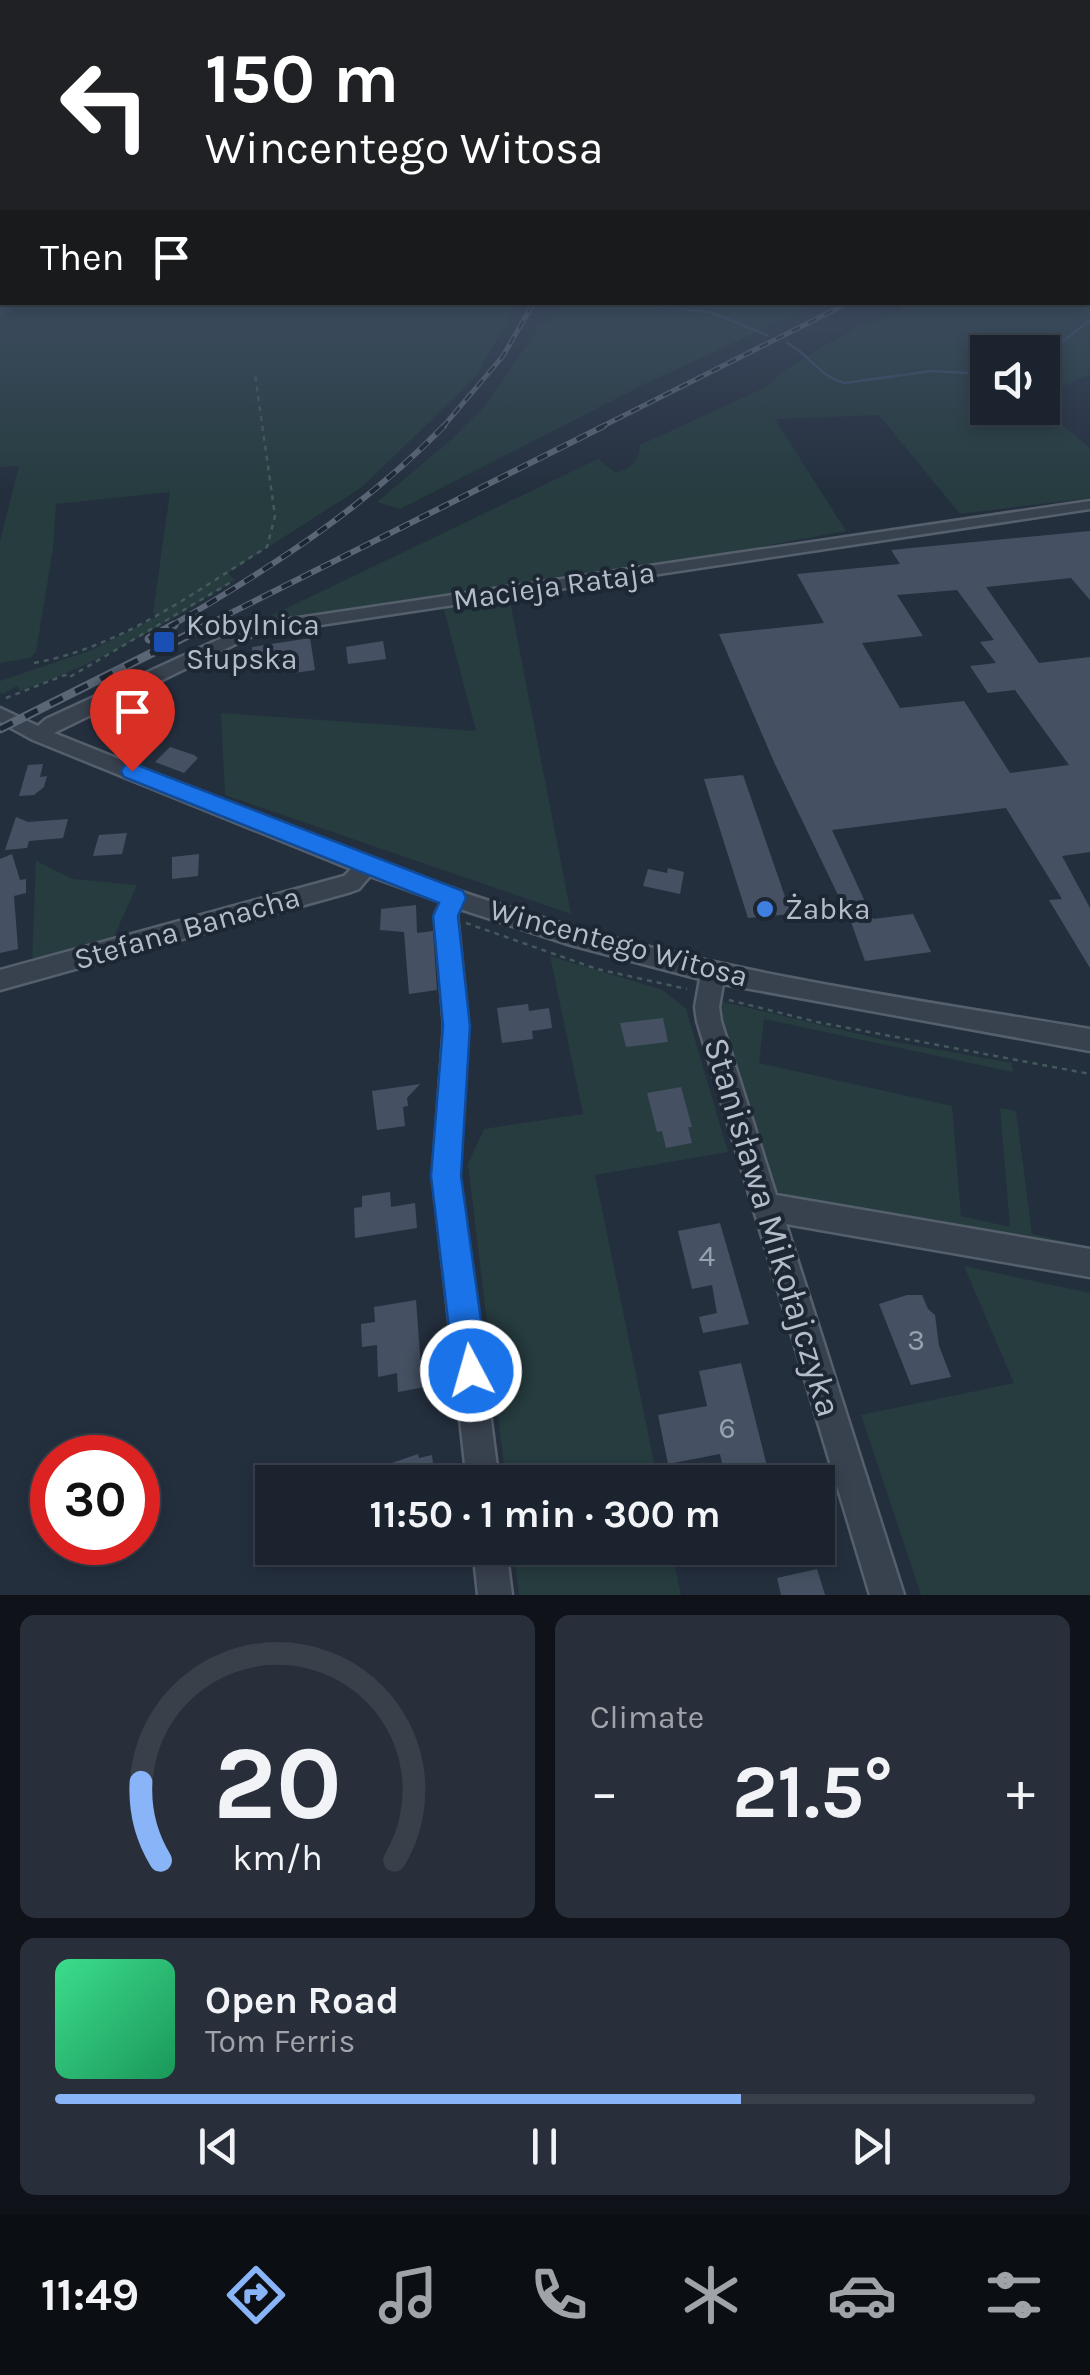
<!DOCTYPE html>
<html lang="en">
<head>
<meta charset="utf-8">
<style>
	body { margin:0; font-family:Karla,sans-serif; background:#282f3a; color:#f1f3f6; height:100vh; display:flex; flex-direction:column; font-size:38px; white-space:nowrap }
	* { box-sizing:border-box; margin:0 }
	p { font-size:32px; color:#a0a4aa }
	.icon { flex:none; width:55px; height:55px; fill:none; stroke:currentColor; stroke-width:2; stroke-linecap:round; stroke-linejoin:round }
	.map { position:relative; height:1595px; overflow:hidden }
	.details { display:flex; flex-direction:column; gap:20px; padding:20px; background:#0f1319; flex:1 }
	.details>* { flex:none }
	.banner { position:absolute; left:0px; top:0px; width:1090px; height:305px; box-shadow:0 5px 15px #0003,0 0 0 2px #39404a; background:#202124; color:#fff; overflow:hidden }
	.tools { position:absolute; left:970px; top:335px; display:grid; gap:20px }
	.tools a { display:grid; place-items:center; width:90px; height:90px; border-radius:0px; background:#1b232e; box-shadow:0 5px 15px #0003,0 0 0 2px #39404a; font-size:50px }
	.speed { position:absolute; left:30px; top:1435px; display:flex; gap:20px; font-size:50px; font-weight:700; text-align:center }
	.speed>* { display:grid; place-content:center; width:130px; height:130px; border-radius:50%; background:#1b232e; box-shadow:0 5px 15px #0003,0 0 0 2px #39404a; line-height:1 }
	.speed .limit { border:15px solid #d22; background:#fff; color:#111 }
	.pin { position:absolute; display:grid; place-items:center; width:85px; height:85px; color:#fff; margin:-102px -42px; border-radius:50% 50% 50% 0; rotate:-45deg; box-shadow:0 0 10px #0007 }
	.pin .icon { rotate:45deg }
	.me { position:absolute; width:110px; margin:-55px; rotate:354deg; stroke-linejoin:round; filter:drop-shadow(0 0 8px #0008) }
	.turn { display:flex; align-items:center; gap:35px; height:210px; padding:0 40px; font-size:45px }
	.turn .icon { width:130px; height:130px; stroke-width:2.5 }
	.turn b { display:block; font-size:70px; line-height:85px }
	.then { display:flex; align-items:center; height:95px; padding:0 40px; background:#0003; gap:20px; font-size:38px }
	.big { font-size:75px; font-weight:700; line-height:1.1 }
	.details .card { flex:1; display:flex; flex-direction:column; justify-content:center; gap:15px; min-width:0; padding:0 35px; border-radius:15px; background:#282f3a }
	.details .dial { align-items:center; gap:0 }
	.dial svg { height:260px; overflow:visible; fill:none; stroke:#39404a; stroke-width:7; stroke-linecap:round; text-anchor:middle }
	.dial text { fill:#f1f3f6; stroke:none }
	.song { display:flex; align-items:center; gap:30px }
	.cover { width:120px; height:120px; border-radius:15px; background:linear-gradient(135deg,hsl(150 70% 55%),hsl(150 70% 35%)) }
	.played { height:10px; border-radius:5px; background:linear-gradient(90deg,#8ab4f8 70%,#39404a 70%) }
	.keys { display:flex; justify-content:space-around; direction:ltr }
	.heat { display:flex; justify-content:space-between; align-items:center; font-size:55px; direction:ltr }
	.details .tiles { flex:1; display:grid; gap:20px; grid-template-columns:1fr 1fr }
	.card:last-child { grid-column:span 2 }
	.trip { position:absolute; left:255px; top:1465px; width:580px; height:100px; border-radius:0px; background:#1b232e; box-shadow:0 5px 15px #0003,0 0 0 2px #39404a; font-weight:700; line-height:100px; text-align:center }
	.tabs { display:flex; height:160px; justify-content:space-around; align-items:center; background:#0b0e12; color:#a0a4aa }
	.tabs .icon { width:70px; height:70px }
	.tabs .selected { color:#8ab4f8 }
	.tabs b { font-size:45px; color:#f1f3f6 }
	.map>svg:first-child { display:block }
	.green { fill:#263c3f }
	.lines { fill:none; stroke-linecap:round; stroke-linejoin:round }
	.stream { stroke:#394c67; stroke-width:2.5 }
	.river { fill:#394c67; fill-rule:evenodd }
	.building { fill:#455162; fill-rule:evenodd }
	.minor-casing { stroke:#565f6c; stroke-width:5 }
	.path { stroke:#44595c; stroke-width:2.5; stroke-dasharray:5 5; stroke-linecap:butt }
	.minor { fill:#38414e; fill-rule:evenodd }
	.rail-far2-casing { stroke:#5a6575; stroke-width:5 }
	.rail-far1-casing { stroke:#5a6575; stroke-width:6 }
	.rail-casing { stroke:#5a6575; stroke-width:9 }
	.rail-far2 { stroke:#1d2633; stroke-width:2.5; stroke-dasharray:9; stroke-linecap:butt }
	.rail-far1 { stroke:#1d2633; stroke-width:4; stroke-dasharray:11; stroke-linecap:butt }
	.rail { stroke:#1d2633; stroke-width:5; stroke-dasharray:14; stroke-linecap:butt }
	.route { fill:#1a73e8; stroke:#114b97; stroke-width:2.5 }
	.transit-dot { fill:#1a4fb4; stroke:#1d2633; stroke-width:4 }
	.shop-dot { fill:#3f7fe0; stroke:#1d2633; stroke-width:4 }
	.labels { text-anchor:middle; stroke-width:8; stroke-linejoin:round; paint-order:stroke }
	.street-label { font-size:30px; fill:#b4bcc9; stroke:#1d2633 }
	.poi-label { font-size:30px; fill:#b4bcc9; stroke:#1d2633; text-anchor:start }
	.near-number-label { font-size:30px; fill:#98a1af }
	.near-street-label { font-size:35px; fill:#b4bcc9; stroke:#1d2633 }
</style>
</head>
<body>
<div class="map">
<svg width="1090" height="1595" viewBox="0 0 1090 1595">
	<rect width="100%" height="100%" fill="#242f3e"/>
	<!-- green -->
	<g class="green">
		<path d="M 0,270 L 2,302 L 517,303 L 476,377 L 362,487 L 228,573 L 235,580 C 166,624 96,665 20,691 L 17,686 L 3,694 L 0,693 L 0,681 L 92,650 L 158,616 L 153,613 L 170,492 L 56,504 L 53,549 L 36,652 L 30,658 L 0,663 L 0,542 L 19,466 L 0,467 Z"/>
		<path d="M 1088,270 L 1090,375 L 1043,394 L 1042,352 L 988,352 L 988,408 L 1042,408 L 1090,448 L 1090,498 L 960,514 L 879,415 L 775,419 L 846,531 L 651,567 L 247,627 L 598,459 L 616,473 C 631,468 639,462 640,445 L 764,388 L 782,372 L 824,346 L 860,326 L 897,313 L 901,308 L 895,303 L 1088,302 Z"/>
		<polygon points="557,303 819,303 643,385 400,509 377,502 453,438 483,408 539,328 551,318"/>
		<polygon points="509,596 571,914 225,795 221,713 476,731 443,606"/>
		<polygon points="36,861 73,879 137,885 112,941 32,963"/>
		<polygon points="550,956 663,990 686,1009 728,1152 595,1175 658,1482 506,1482 468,1164 484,1129 583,1114"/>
		<polygon points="720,1001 884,1040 1012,1063 1013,1072 764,1019 759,1063 952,1106 961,1216 1010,1227 1000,1108 1016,1111 1032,1234 1090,1247 1090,1258 783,1197 772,1186 719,1017"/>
		<polygon points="964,1266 1090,1293 1090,1595 921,1595 861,1415 1014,1383"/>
		<polygon points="514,1548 671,1548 681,1595 519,1595"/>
	</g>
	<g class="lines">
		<!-- stream -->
		<g class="stream">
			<polyline points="545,303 642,305 710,312 767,335"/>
			<path d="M 787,343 C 812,356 817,375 844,383 L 931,371 L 988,374"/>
			<polyline points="1042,358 1090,320"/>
		</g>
		<!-- river -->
		<polygon class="river" points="2,297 2,302 12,302 13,310 0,316"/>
	</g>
	<!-- building -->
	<g class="building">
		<path d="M 1090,531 L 1090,600 L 1071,578 L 986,587 L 1039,663 L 1090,657 L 1090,852 L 1062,856 L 1090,908 L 1090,968 L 1049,900 L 1062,899 L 1006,808 L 832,830 L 873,919 L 913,914 L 931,952 L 865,961 L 851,922 L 774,762 L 719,634 L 824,623 L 797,574 L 900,564 L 891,550 ZM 957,590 L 994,640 L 980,642 L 996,663 L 970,666 L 988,693 L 1015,690 L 1069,765 L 1010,773 L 964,701 L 900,708 L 862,643 L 923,636 L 897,595 Z"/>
		<polygon points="310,638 315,670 294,673 292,662 253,668 252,647"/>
		<polygon points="383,641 386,659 348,664 346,647"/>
		<polygon points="170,747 194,755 198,758 184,773 155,762"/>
		<polygon points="43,764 40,777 47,776 44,787 34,795 19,796 28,765"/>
		<polygon points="743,775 791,914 748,918 704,779"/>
		<polygon points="16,817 28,822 68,819 63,838 29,841 27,848 5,850"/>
		<polygon points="127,833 122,854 93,856 99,835"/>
		<polygon points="12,854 20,880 26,879 26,893 14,896 18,949 0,953 0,859"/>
		<polygon points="199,854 198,876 172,879 172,857"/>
		<polygon points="668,868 684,872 680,894 643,886 648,869 667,873"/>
		<polygon points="416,905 417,933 433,931 437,990 409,994 404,932 380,930 381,909"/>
		<polygon points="528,1004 529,1011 549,1008 552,1028 532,1031 533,1039 502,1043 497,1008"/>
		<polygon points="663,1018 668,1042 626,1047 620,1023"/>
		<polygon points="420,1084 407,1098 408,1106 403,1107 405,1126 377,1130 372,1091"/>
		<polygon points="681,1087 692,1127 688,1127 692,1143 666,1148 662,1131 657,1132 647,1093"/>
		<polygon points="390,1192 391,1207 415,1203 417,1228 355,1238 354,1208 362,1207 362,1196"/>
		<polygon points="720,1223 749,1324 703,1333 699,1317 717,1313 712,1285 692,1289 678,1231"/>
		<polygon points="907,1295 922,1295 928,1309 935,1315 939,1346 951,1377 911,1385 879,1304"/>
		<polygon points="416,1300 421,1368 428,1366 430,1386 398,1392 397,1373 378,1377 377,1345 362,1347 361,1324 375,1322 374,1307"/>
		<polygon points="741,1363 771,1482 726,1482 720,1454 668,1464 658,1415 707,1406 699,1371"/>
		<polygon points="418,1454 419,1458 432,1455 435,1482 390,1482 389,1464"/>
		<polygon points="817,1569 825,1595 781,1595 777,1578"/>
	</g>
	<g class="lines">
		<!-- minor casing -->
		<g class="minor-casing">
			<g id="minor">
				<path d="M 1090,501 L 1090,509 L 254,635 L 54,733 C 226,801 393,875 570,926 C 740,975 916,1000 1090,1029 L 1090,1051 L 723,984 L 719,1007 L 721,1021 L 776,1195 L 1090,1249 L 1090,1277 L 786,1224 L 904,1595 L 870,1595 L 697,1021 L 695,1007 L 700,979 L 571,945 L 460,909 L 457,915 L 468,1026 L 459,1176 L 499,1482 L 467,1482 L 433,1176 L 444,1026 L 435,915 L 441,902 L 370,876 L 359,889 L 351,892 L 0,990 L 0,970 L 344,876 L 351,869 L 33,740 L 0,722 L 0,708 L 38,726 L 46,719 L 250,625 Z"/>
				<polygon points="473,1548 506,1548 512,1595 478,1595"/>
			</g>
		</g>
		<!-- path -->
		<g class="path">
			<path d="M 34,663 C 121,647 193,593 267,547 L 275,516 L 255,374"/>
			<polyline points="6,698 65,675 68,678 233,581"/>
			<polyline points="466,923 597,969 687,989"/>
			<polyline points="729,1000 817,1022 1090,1074"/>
		</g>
		<!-- minor -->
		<use href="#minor" class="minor"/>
		<!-- rail-far2 casing -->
		<g class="rail-far2-casing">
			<g id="rail-far2">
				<polyline points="442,428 503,356 534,302"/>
				<polyline points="599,428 850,302"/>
			</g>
		</g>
		<!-- rail-far1 casing -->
		<g class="rail-far1-casing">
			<g id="rail-far1">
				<path d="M 169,627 C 268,570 364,508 444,426"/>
				<polyline points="203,627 604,426"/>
			</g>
		</g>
		<!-- rail casing -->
		<g class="rail-casing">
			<g id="rail">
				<polyline points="149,639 174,625"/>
				<polyline points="0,729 208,625"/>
			</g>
		</g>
		<!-- rail-far2 -->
		<use href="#rail-far2" class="rail-far2"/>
		<!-- rail-far1 -->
		<use href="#rail-far1" class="rail-far1"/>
		<!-- rail -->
		<use href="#rail" class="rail"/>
	</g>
	<!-- sky -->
	<linearGradient id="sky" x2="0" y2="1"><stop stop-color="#141a22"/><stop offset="0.55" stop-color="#3f4d63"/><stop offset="1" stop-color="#3f4d63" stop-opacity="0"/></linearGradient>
	<rect width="1090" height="493" fill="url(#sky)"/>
	<!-- route -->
	<polygon class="route" points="132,763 463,891 466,898 458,916 470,1026 461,1176 488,1371 483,1383 471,1388 459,1383 454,1371 431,1176 443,1026 433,916 439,903 124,777 121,771 124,766"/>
	<!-- markers -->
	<rect class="transit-dot" x="152" y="630" width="24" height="24" rx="5"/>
	<circle class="shop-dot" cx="765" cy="909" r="10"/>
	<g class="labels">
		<!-- street labels -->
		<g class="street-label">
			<text transform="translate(554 586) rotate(-8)" y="10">Macieja Rataja</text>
			<text transform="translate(187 928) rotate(-16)" y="10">Stefana Banacha</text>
			<text transform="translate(619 943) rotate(15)" y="10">Wincentego Witosa</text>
		</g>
		<!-- poi labels -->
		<g class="poi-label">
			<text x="186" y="635">Kobylnica<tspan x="186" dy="34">Słupska</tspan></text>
			<text x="785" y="919">Żabka</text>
		</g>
		<!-- near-number labels -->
		<g class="near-number-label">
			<text x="707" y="1266">4</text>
			<text x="916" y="1350">3</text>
			<text x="727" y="1438">6</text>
		</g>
		<!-- near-street labels -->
		<g class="near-street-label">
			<text transform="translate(773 1227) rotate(73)" y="12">Stanisława Mikołajczyka</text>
		</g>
	</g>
</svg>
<div class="tools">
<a><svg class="icon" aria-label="sound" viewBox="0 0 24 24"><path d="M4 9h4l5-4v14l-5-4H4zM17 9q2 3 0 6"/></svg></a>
</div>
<div class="speed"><div class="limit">30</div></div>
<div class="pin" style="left:132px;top:771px;background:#d93025"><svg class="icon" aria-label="arrive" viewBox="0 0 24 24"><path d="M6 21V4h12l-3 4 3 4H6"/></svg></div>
<svg class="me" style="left:471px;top:1371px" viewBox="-20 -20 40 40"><circle r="17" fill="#1a73e8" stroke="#fff" stroke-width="3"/><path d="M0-11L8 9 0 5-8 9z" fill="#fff"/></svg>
<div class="trip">11:50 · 1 min · 300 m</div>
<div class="banner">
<div class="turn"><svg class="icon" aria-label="left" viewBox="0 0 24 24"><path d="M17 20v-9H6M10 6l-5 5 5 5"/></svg><div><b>150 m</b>Wincentego Witosa</div></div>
<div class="then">Then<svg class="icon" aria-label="arrive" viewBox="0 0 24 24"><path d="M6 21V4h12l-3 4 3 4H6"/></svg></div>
</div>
</div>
<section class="details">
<div class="tiles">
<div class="card dial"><svg viewBox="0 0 100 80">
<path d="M14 69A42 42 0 1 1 86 69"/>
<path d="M14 69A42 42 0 0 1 8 45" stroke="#8ab4f8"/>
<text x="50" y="56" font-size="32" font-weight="700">20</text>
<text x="50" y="72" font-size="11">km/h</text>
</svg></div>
<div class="card"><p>Climate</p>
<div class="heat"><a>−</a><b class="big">21.5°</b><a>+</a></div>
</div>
<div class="card">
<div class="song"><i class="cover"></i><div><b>Open Road</b><p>Tom Ferris</p></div></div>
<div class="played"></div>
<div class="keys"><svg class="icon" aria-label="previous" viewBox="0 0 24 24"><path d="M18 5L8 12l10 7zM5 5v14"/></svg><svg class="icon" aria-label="pause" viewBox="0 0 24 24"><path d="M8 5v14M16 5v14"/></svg><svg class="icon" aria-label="next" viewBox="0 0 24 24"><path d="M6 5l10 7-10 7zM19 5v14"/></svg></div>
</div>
</div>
</section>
<nav class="tabs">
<b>11:49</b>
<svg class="icon selected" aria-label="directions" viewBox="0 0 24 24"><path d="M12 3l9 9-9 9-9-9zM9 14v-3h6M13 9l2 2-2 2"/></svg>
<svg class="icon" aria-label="music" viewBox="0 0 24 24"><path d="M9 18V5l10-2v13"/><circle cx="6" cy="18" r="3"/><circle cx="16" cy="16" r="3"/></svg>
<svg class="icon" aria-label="phone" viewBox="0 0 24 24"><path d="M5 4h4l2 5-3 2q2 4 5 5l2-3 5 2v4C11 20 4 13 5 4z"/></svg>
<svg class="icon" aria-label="climate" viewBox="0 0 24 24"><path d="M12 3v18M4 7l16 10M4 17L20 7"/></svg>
<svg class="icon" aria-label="car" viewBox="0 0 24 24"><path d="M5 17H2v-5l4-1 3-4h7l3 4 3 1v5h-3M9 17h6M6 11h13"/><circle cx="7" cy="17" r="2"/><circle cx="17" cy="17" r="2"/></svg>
<svg class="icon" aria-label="filters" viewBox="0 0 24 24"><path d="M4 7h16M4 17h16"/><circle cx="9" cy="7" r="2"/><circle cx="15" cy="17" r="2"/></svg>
</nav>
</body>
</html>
